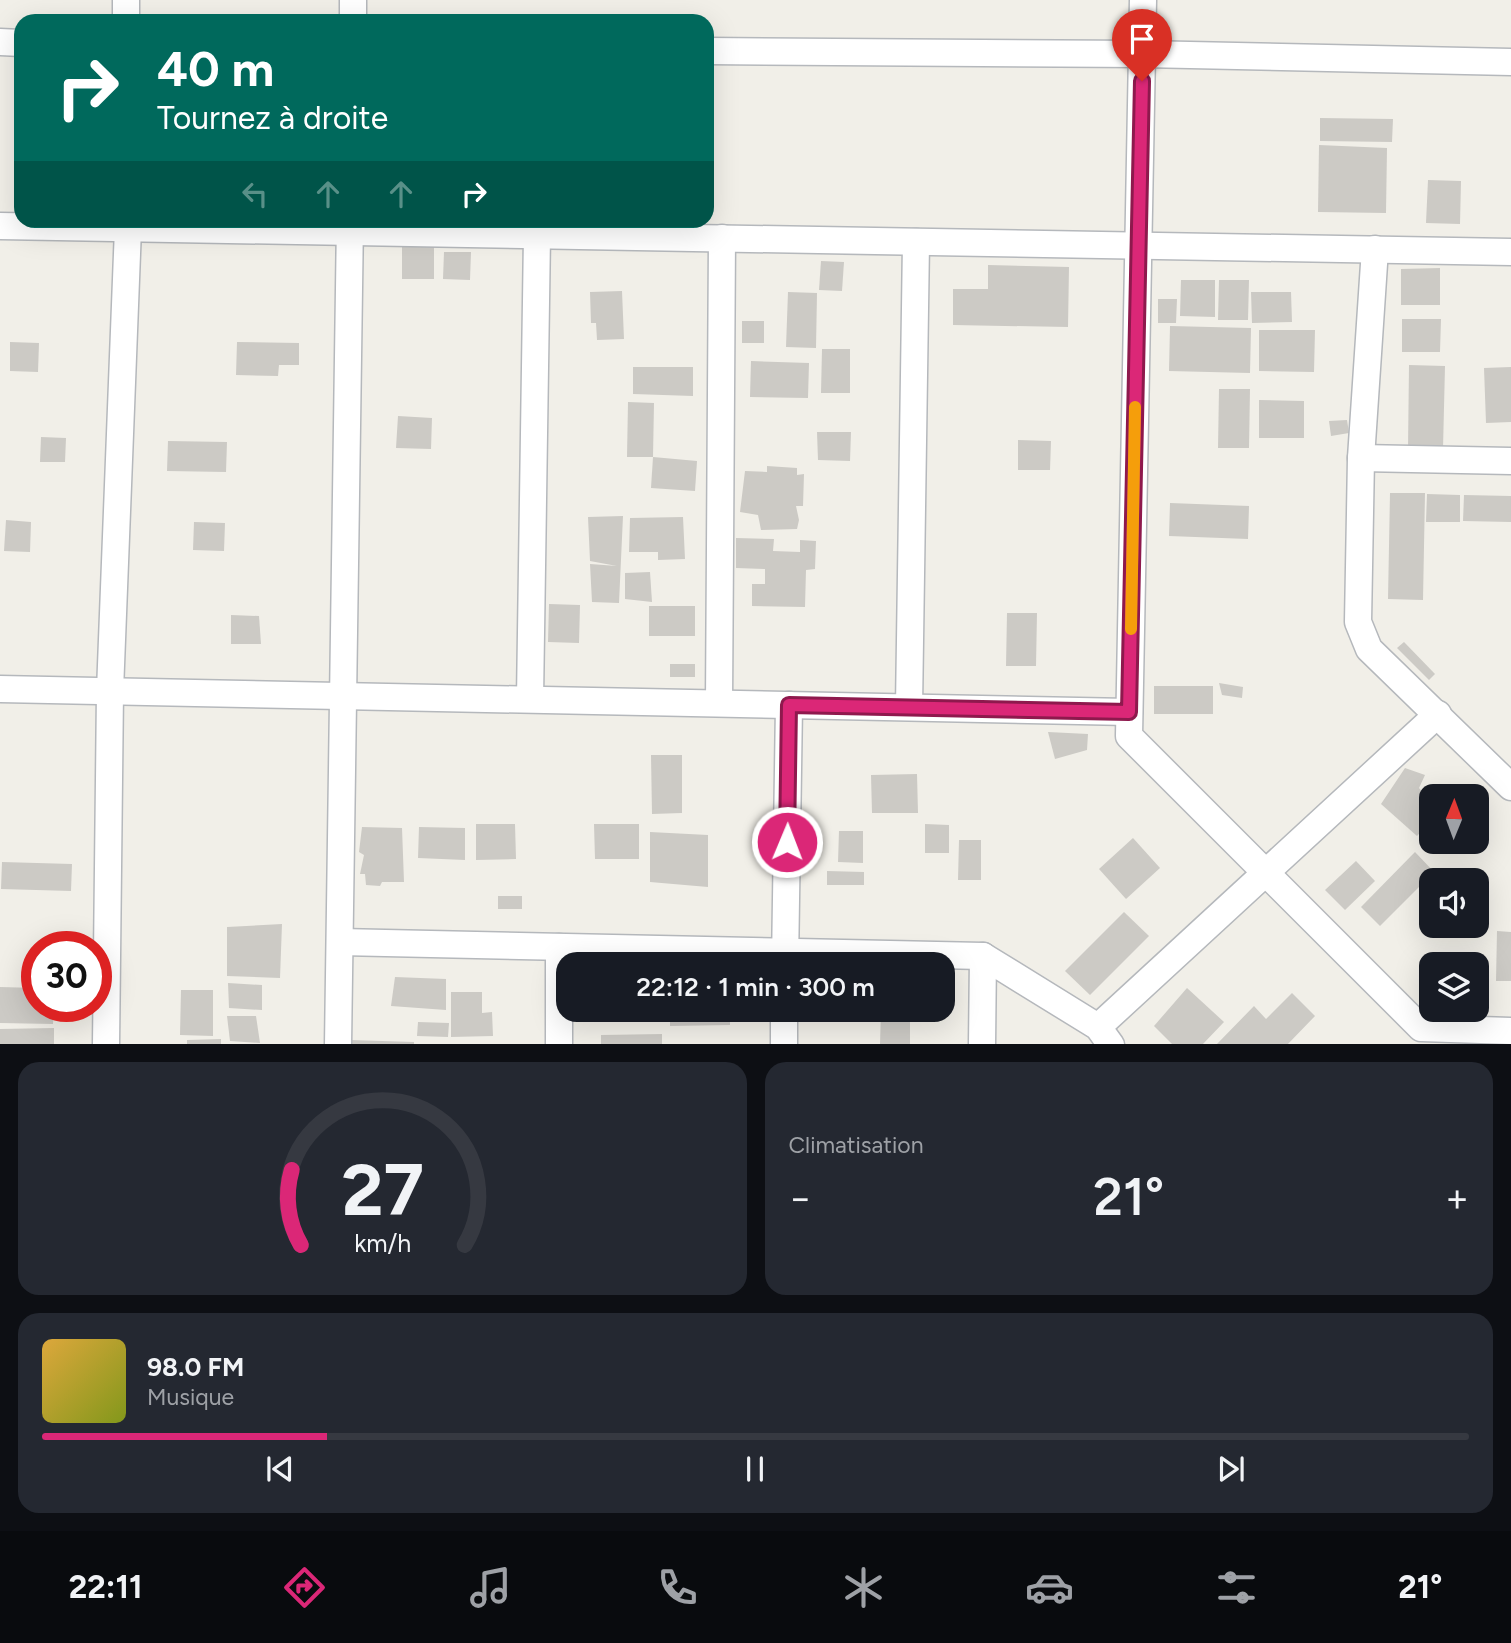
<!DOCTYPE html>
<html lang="fr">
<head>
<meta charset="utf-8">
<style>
	body { margin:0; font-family:Figtree,sans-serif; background:#242831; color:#f1f3f6; height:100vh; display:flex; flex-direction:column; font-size:26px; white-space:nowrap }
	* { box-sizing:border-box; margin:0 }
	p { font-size:23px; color:#9ea1a6 }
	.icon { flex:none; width:38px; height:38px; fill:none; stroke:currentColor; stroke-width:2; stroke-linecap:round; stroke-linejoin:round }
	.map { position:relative; height:1044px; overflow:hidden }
	.panel { display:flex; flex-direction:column; gap:18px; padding:18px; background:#0d0f14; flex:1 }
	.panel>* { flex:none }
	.banner { position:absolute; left:14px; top:14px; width:700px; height:214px; border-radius:21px; box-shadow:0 7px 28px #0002; background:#00695c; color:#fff; overflow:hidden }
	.needle { width:46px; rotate:1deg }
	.controls { position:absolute; left:1419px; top:784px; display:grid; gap:14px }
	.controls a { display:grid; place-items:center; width:70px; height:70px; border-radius:14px; background:#171b24; box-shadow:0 7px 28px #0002; font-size:35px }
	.speed { position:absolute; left:21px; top:931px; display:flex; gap:14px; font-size:35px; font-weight:700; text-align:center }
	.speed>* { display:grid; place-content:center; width:91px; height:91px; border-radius:50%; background:#171b24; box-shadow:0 7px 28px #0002; line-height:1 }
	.speed .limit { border:10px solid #d22; background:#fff; color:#111 }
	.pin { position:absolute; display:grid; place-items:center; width:60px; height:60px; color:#fff; margin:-72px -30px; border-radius:50% 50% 50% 0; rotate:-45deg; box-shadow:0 0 7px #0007 }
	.pin .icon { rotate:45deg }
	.me { position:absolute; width:77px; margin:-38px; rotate:1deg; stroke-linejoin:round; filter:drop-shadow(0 0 5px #0008) }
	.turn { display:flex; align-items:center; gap:24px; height:147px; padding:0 28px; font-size:32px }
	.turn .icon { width:91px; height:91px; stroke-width:2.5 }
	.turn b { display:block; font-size:49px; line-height:60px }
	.lanes { display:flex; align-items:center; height:66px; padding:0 28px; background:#0003; justify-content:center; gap:35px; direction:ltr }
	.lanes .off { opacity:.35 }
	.big { font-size:52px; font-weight:600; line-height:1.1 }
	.panel .tile { flex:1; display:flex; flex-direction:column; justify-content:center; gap:10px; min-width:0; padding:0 24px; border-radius:21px; background:#242831 }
	.panel .dial { align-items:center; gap:0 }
	.dial svg { height:182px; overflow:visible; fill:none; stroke:#363941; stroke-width:7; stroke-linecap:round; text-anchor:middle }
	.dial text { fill:#f1f3f6; stroke:none }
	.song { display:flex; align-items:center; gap:21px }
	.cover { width:84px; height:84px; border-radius:10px; background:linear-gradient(135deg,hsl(40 70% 55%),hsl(70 70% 35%)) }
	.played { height:7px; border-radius:4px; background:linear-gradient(90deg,#db2777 20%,#363941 20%) }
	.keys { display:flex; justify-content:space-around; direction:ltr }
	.heat { display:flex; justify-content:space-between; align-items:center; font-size:38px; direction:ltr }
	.panel .tiles { flex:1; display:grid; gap:18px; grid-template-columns:1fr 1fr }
	.tile:last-child { grid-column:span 2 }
	.trip { position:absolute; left:556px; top:952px; width:399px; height:70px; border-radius:21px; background:#171b24; box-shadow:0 7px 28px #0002; font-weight:600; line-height:70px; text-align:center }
	.tab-bar { display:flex; height:112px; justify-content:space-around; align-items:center; background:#090b0e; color:#9ea1a6 }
	.tab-bar .icon { width:49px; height:49px }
	.tab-bar .on { color:#db2777 }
	.tab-bar b { font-size:32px; color:#f1f3f6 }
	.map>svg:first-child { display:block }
	.building { fill:#cccac5 }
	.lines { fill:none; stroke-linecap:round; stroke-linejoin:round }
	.minor-casing { stroke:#b5b8bc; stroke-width:29 }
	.minor { stroke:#fff; stroke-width:26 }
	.route-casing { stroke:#8e194d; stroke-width:18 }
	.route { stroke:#db2777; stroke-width:12 }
	.slow { stroke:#f59e0b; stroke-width:12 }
</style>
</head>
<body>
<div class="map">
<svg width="1511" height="1045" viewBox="0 0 1511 1045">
	<rect width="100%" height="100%" fill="#f1efe8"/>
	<!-- building -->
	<g class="building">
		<polygon points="1320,118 1393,119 1392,142 1320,141"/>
		<polygon points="1319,145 1387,148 1386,213 1318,212"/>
		<polygon points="1428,180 1461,181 1460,224 1426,223"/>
		<rect x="402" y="247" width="32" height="32"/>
		<polygon points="444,252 471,252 470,280 443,279"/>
		<polygon points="821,261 844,262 842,291 819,290"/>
		<polygon points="988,265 1069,267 1068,327 953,325 953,289 988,289"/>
		<polygon points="1440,268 1440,305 1401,305 1401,269"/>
		<polygon points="1181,280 1215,280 1215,317 1180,316"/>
		<polygon points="1219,280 1249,280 1248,320 1218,320"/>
		<polygon points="622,291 624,339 597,340 596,323 591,323 590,292"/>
		<polygon points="788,292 817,293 816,348 786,347"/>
		<polygon points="1251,292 1291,292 1292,322 1252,323"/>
		<polygon points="1158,299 1177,299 1176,323 1158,323"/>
		<polygon points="1402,319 1441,319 1440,352 1402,352"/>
		<rect x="742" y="321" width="22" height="22"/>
		<polygon points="1170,326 1251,328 1250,373 1169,371"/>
		<polygon points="1259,330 1315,330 1314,372 1259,371"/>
		<polygon points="10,342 39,343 38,372 10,371"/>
		<polygon points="237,342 299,343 299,365 279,365 278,376 236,375"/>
		<polygon points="822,349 850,349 850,393 821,393"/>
		<polygon points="751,361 809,363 808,398 750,397"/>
		<polygon points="1409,365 1445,366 1443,449 1408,449"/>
		<polygon points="633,367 693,367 693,396 633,394"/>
		<polygon points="1511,367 1511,422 1486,423 1484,368"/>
		<polygon points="1219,389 1250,389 1249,448 1218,448"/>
		<polygon points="1259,400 1304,401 1304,438 1259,438"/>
		<polygon points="628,402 654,403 653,457 627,457"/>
		<polygon points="398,416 432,418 431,449 396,448"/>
		<polygon points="1347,420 1349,433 1331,436 1329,421"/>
		<polygon points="817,432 851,432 850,461 818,460"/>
		<polygon points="41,437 66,438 65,462 40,462"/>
		<polygon points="1018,440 1051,441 1050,470 1018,470"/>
		<polygon points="168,441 227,442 226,472 167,471"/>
		<polygon points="653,457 697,461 695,491 651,488"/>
		<polygon points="767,466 797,468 797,475 804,474 803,506 796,506 799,520 797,529 761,530 758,515 740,512 745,471 767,472"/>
		<polygon points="1390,493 1425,493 1423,600 1388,599"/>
		<polygon points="1427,494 1460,495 1460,522 1426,522"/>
		<polygon points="1464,495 1511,496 1511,522 1463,521"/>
		<polygon points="1170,503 1249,506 1248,539 1169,536"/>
		<polygon points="623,516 619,603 592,602 590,564 617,566 590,561 588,517"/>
		<polygon points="683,517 685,559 658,560 658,552 629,552 630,518"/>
		<polygon points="6,520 31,522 30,552 4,551"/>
		<polygon points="194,522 225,523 224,551 193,550"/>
		<polygon points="736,538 774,539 773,551 800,552 800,540 816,541 815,569 806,570 805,607 752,606 752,584 765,584 765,569 736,568"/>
		<polygon points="650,572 652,602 625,599 625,573"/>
		<polygon points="549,604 580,605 579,643 548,642"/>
		<rect x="649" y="606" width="46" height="30"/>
		<polygon points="1007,613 1037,613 1036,666 1006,666"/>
		<polygon points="231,615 259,616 261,644 231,644"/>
		<polygon points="1404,642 1435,674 1429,680 1397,648"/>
		<rect x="670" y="664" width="25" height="13"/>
		<polygon points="1219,683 1243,687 1242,698 1222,695"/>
		<rect x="1154" y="686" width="59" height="28"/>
		<polygon points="1048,732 1088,734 1087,750 1055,759"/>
		<polygon points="651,755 682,755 682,813 652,814"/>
		<polygon points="1405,768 1425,775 1419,788 1432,804 1432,820 1417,836 1381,804"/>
		<polygon points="917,774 918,813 872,813 871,775"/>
		<polygon points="476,824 515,824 516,859 476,860"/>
		<polygon points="594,824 639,824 639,859 595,859"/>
		<polygon points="925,824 949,825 949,853 925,853"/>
		<polygon points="362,827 402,828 404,882 382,882 380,886 366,885 365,874 360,874 364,855 359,852"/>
		<polygon points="419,827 465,828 465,860 418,858"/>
		<polygon points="839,831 863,831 863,863 838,862"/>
		<polygon points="650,832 708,835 708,887 650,882"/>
		<polygon points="1133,838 1160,868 1126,899 1099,869"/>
		<polygon points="959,840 981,840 981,880 958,880"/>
		<polygon points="1415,852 1434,872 1380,926 1361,907"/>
		<polygon points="1356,861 1375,881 1345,910 1325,890"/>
		<polygon points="2,862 72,864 71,891 1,889"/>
		<polygon points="827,871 864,872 864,885 827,885"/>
		<rect x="498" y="896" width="24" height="13"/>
		<polygon points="1124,912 1149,936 1090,995 1065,971"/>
		<polygon points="282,924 280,978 227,976 227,927"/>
		<polygon points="1497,931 1511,932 1511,981 1496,981"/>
		<polygon points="395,977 446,979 446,1010 391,1006"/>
		<polygon points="228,983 262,985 262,1010 229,1008"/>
		<polygon points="0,987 37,988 37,1006 54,1006 53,1024 0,1023"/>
		<polygon points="1187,988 1224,1022 1202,1045 1173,1045 1154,1026"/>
		<polygon points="181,990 213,990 213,1036 180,1035"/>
		<polygon points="451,992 482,992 482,1013 492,1012 493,1036 451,1037"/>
		<polygon points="1292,993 1315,1016 1287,1045 1216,1045 1254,1006 1266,1019"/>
		<polygon points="670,1010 730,1010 730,1025 670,1026"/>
		<polygon points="881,1010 910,1010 910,1045 880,1045"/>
		<polygon points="227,1016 256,1016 260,1043 230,1041"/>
		<polygon points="418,1022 449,1023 448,1037 417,1036"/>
		<polygon points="54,1028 54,1045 0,1045 0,1029"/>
		<polygon points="662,1034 662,1045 601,1045 601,1035"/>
		<polygon points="221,1039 221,1045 187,1045 187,1040"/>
		<polygon points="350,1040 414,1042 414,1045 350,1045"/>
	</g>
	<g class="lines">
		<!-- minor casing -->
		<g class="minor-casing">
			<g id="minor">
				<polyline points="1143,0 1129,736 1421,1028 1511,1031"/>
				<polyline points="126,21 126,0"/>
				<polyline points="353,21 353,0"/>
				<polyline points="0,42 21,43"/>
				<polyline points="707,51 1143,54 1511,62"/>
				<polyline points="0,226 1511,252"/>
				<polyline points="1375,249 1361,458 1358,622 1369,649 1511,787"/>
				<polyline points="1361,458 1511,461"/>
				<polyline points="0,689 1129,712"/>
				<polyline points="530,699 537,235"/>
				<polyline points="719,703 722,238"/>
				<polyline points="909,707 916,242"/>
				<polyline points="340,942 983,956 1098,1027 1111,1045"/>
				<polyline points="785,964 789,705"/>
				<polyline points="1098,1027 1438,714"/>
				<polyline points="106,1045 110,691 128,228"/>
				<polyline points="338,1045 350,220"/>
				<polyline points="559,1045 559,947"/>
				<polyline points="784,1045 784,1010"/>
				<polyline points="982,1045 983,956"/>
			</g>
		</g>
		<!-- minor -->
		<use href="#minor" class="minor"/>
	</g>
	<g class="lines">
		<!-- route casing -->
		<g class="route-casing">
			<polyline id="route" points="787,842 789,705 1129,712 1142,81"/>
		</g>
		<!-- route -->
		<use href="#route" class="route"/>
		<!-- slow -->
		<polyline class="slow" points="1131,629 1135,407"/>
	</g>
</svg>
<div class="controls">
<a><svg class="needle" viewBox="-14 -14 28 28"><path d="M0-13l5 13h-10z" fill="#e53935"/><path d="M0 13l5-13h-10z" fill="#9ea1a6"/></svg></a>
<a><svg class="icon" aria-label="sound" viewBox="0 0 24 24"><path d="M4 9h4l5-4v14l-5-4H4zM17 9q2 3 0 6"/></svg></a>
<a><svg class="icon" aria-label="layers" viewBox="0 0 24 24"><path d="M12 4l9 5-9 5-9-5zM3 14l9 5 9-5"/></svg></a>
</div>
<div class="speed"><div class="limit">30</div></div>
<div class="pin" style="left:1142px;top:81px;background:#d93025"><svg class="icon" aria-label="arrive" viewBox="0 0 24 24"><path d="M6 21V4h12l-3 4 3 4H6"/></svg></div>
<svg class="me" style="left:787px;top:842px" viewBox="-20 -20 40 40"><circle r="17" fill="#db2777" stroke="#fff" stroke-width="3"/><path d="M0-11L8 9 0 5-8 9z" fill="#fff"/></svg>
<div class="trip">22:12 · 1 min · 300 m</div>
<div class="banner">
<div class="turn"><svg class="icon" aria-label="right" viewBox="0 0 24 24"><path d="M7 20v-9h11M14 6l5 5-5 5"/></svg><div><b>40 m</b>Tournez à droite</div></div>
<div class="lanes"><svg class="icon off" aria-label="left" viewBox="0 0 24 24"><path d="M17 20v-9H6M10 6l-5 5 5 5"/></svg><svg class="icon off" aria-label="ahead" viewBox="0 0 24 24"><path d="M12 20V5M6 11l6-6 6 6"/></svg><svg class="icon off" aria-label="ahead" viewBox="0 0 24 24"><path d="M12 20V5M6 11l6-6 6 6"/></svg><svg class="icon" aria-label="right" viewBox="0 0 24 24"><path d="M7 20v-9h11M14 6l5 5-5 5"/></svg></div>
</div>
</div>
<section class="panel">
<div class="tiles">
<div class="tile dial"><svg viewBox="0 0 100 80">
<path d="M14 69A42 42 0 1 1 86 69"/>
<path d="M14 69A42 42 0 0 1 10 36" stroke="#db2777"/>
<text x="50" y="56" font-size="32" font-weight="700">27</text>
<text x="50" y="72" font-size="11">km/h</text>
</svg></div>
<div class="tile"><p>Climatisation</p>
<div class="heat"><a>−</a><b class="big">21°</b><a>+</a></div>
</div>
<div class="tile">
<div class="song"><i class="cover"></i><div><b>98.0 FM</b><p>Musique</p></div></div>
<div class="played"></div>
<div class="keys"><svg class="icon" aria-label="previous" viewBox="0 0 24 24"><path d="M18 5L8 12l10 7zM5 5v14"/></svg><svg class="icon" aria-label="pause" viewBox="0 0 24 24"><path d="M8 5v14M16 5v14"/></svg><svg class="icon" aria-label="next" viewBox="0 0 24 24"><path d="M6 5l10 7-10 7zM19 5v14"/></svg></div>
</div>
</div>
</section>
<nav class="tab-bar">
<b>22:11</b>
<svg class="icon on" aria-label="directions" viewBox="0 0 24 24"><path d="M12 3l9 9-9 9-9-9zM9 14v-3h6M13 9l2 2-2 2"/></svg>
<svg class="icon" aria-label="music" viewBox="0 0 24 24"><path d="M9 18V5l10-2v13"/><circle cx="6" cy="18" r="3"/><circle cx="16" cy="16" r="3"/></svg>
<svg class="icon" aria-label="phone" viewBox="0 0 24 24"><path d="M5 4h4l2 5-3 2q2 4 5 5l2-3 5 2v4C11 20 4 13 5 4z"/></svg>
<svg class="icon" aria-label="climate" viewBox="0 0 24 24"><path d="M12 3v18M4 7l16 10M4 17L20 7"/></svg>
<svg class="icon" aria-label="car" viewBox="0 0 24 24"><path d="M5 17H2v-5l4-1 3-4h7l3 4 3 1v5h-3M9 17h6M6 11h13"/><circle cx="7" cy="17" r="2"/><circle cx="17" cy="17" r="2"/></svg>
<svg class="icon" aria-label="filters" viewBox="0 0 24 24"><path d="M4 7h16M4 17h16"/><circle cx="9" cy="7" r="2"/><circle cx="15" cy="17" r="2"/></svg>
<b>21°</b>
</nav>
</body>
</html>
